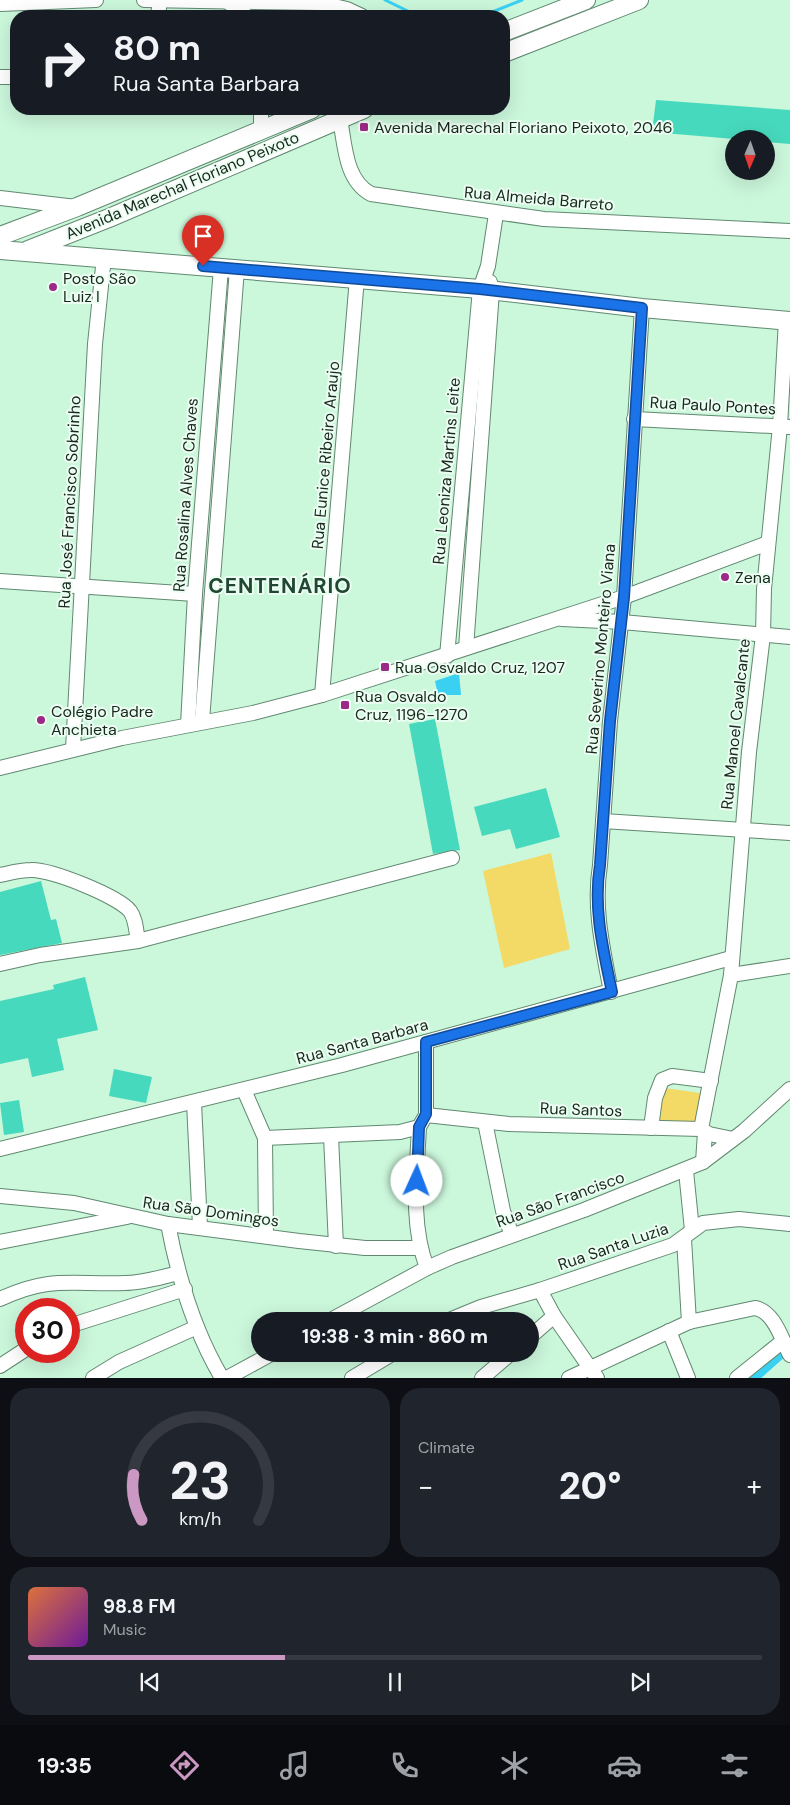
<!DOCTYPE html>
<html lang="en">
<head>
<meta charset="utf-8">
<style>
	body { margin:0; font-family:"DM Sans",sans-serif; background:#20242c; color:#f1f3f6; height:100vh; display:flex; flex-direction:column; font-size:19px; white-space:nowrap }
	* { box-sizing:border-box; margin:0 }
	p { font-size:16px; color:#9ea1a6 }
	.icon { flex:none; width:28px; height:28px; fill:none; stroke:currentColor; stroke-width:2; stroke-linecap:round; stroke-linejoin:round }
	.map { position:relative; height:1378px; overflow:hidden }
	.sheet { display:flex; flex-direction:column; gap:10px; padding:10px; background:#0d0f14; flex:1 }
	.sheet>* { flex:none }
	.banner { position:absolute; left:10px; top:10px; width:500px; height:105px; border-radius:20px; box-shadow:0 5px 20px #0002; background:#171b24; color:#f1f3f6; overflow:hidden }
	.needle { width:32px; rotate:182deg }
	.controls { position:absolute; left:725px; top:130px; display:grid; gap:10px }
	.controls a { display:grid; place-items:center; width:50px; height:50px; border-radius:50%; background:#171b24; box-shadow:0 5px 20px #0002; font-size:25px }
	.speed { position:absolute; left:15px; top:1298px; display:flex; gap:10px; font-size:25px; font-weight:700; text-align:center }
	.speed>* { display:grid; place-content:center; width:65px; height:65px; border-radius:50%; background:#171b24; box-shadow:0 5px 20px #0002; line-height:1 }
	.speed .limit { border:8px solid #d22; background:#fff; color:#111 }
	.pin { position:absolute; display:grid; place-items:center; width:42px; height:42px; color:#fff; margin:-51px -21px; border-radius:50% 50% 50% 0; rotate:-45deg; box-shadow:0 0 5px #0007 }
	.pin .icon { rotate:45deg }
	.me { position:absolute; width:55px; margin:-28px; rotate:2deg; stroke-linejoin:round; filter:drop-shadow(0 0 4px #0008) }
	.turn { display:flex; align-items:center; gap:18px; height:105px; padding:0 20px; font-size:22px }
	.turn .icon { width:65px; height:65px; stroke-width:2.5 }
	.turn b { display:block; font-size:35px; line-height:42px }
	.big { font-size:38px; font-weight:800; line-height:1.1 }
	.sheet .widget { flex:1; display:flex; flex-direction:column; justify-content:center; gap:8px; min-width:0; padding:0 18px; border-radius:20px; background:#20242c }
	.sheet .dial { align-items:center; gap:0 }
	.dial svg { height:130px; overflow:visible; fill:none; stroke:#363941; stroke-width:7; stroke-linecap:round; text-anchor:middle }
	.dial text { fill:#f1f3f6; stroke:none }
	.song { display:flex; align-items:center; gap:15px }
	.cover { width:60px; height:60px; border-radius:8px; background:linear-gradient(135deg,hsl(20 70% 55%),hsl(280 70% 35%)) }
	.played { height:5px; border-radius:2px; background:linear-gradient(90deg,#cb98c3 35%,#363941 35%) }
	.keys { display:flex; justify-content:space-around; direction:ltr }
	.heat { display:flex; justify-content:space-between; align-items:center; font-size:28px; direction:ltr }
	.sheet .tiles { flex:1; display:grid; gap:10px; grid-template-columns:1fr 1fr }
	.widget:last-child { grid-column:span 2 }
	.trip { position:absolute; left:251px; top:1312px; width:288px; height:50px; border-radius:25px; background:#171b24; box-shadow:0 5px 20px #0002; font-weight:800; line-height:50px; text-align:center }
	.dock { display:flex; height:80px; justify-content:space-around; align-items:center; background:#090b0e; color:#9ea1a6 }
	.dock .icon { width:35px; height:35px }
	.dock .on { color:#cb98c3 }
	.dock b { font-size:22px; color:#f1f3f6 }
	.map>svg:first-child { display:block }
	.green { fill:#f3da66 }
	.water { fill:#39d0f2 }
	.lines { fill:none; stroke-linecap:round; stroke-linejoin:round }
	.stream { stroke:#39d0f2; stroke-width:3 }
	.canal { stroke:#39d0f2; stroke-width:11 }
	.building { fill:#47d9bd }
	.minor-casing { stroke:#618971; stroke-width:16 }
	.major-casing { stroke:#618971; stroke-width:20 }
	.minor { stroke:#fff; stroke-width:14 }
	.major { stroke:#fff; stroke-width:18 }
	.route-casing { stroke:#114b97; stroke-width:12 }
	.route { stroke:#1a73e8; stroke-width:9 }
	.poi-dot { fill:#9c2985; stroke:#ecfdf2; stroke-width:2 }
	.labels { text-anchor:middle; stroke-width:4; stroke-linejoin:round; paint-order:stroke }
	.poi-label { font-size:16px; fill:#17271d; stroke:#ecfdf2; text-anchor:start }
	.street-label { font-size:16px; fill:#17271d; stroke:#ecfdf2 }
	.district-label { font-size:21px; font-weight:bold; letter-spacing:1px; fill:#204731; stroke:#ecfdf2 }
</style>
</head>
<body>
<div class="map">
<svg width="790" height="1378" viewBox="0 0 790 1378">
	<rect width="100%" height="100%" fill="#cbf7db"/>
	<!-- green -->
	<g class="green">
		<polygon points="551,853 570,949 504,968 483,871"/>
		<polygon points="658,1087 707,1094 697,1137 652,1129"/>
	</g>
	<!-- water -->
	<polygon class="water" points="459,673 461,695 438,695 435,681"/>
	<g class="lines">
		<!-- stream -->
		<g class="stream">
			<polyline points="385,0 418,16"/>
			<polyline points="482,16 522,0"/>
		</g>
		<!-- canal -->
		<polyline class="canal" points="753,1378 780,1354"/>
	</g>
	<!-- building -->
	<g class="building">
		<polygon points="656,100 790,110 790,144 766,142 766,139 734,139 652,132"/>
		<polygon points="435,719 460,850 433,854 409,724"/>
		<polygon points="546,788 560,837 516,849 510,829 482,836 474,807"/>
		<polygon points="41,881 51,920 56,919 62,943 0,955 0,892"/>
		<polygon points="85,977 98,1030 57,1039 64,1070 32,1077 28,1058 0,1064 0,1001 54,989 53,985"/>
		<polygon points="114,1069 152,1077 146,1103 109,1096"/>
		<polygon points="19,1100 24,1132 4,1135 0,1103"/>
	</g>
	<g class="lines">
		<!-- minor casing -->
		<g class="minor-casing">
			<g id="minor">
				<polyline points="144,0 320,3 347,9 362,16"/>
				<polyline points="228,2 247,16"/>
				<polyline points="0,4 96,0"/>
				<polyline points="158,16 160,0"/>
				<polyline points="0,77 16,77"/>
				<polyline points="261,109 261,130"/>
				<path d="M 340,119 C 345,145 345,180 371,194 L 544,219 L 790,231"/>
				<polyline points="0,198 76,207"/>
				<polyline points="634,419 790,427"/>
				<polyline points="0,581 195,594"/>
				<polyline points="562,619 622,622 790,637"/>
				<polyline points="466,648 492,291 490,282"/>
				<polyline points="447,656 480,289 488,266 496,214"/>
				<polyline points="322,695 357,278"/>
				<polyline points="202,721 237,269"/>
				<polyline points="188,725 195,594 221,268"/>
				<polyline points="73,749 95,344 104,257"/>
				<polyline points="0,768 122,738 253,713 322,695 624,597 768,543"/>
				<polyline points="603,821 790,833"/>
				<path d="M 0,875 C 10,873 20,870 31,870 C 50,869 118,896 130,911 C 136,919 136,931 138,941"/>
				<polyline points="0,964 40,955 138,941 452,858"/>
				<polyline points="731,975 790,966"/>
				<path d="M 611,992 C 603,949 593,908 600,865 L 610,721 L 624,597 L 642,308"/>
				<path d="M 426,1042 L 426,1115 L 419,1127 C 417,1174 410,1223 427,1268"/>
				<polyline points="244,1090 265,1138 266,1236"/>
				<polyline points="194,1103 200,1226"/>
				<polyline points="426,1115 509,1124 701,1129 709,1134 733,1139"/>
				<polyline points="485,1122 503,1211 512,1235"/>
				<polyline points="651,1128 655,1098 662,1080 672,1076 711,1081"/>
				<polyline points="701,1129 731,975 749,752 763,635 764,589 780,426 786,320 790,319"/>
				<polyline points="331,1136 336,1246"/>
				<polyline points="265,1138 400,1132 419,1127"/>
				<polyline points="0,1149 342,1065 731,958"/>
				<polyline points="703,1162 705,1132"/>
				<polyline points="686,1171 692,1230"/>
				<polyline points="0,1196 74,1203 168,1224 299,1241 365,1248 419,1248"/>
				<path d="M 168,1224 C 178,1277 194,1331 222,1378"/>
				<polyline points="684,1239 689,1322"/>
				<polyline points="0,1242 127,1217"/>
				<polyline points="540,1290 554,1316 597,1378"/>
				<path d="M 0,1299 C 51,1275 73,1285 125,1283 C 143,1283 161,1277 179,1273"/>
				<polyline points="329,1321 427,1268 452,1257 584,1210 703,1162 744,1131 790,1089"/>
				<polyline points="447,1321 481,1307 540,1290 673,1245 703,1223 739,1219 790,1224"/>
				<polyline points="69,1326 185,1289"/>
				<polyline points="669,1331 688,1378"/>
				<polyline points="530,1337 554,1316"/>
				<polyline points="0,1366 26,1349"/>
				<polyline points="93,1378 119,1362 197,1327"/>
				<polyline points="227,1378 271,1354"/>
				<polyline points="352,1378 392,1354"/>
				<polyline points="482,1378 510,1354"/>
				<path d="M 569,1378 L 689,1322 L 755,1308 C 774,1311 782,1340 790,1355"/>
				<polyline points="737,1378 783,1341"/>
			</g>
		</g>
		<!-- major casing -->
		<g class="major-casing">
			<g id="major">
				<polyline points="504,32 586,0"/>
				<polyline points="504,53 639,0"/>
				<polyline points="0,236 77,207 312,109"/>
				<polyline points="0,250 480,289 642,308 790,321"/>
				<polyline points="28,250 109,218 364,109"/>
			</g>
		</g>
		<!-- minor -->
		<use href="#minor" class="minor"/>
		<!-- major -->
		<use href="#major" class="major"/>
	</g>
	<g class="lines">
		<!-- route casing -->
		<g class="route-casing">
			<path id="route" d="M 203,266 L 480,289 L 642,308 L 624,597 L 610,721 L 600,865 C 593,908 603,949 612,992 L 426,1042 L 426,1114 L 419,1127 L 417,1181"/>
		</g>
		<!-- route -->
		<use href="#route" class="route"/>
	</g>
	<!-- markers -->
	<g class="poi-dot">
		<rect x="359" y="122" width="10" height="10" rx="2.5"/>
		<circle cx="53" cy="287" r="5"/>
		<circle cx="725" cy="577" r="5"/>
		<rect x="380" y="662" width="10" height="10" rx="2.5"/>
		<rect x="340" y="700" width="10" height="10" rx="2.5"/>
		<circle cx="41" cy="720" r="5"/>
	</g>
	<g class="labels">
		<!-- poi labels -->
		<g class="poi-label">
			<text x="374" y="133">Avenida Marechal Floriano Peixoto, 2046</text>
			<text x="63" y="284">Posto São<tspan x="63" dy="18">Luiz I</tspan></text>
			<text x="735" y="583">Zena</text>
			<text x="395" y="673">Rua Osvaldo Cruz, 1207</text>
			<text x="355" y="702">Rua Osvaldo<tspan x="355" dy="18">Cruz, 1196-1270</tspan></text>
			<text x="51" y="717">Colégio Padre<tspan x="51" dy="18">Anchieta</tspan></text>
		</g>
		<!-- street labels -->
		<g class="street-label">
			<text transform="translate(182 185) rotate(-23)" y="6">Avenida Marechal Floriano Peixoto</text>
			<text transform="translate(539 198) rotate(5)" y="6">Rua Almeida Barreto</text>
			<text transform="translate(713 405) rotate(3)" y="6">Rua Paulo Pontes</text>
			<text transform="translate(325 455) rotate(-85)" y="6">Rua Eunice Ribeiro Araujo</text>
			<text transform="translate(446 471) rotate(-85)" y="6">Rua Leoniza Martins Leite</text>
			<text transform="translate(185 495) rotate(-86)" y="6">Rua Rosalina Alves Chaves</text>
			<text transform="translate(69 502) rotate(-87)" y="6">Rua José Francisco Sobrinho</text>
			<text transform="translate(600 649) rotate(-85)" y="6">Rua Severino Monteiro Viana</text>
			<text transform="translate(735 724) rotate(-84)" y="6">Rua Manoel Cavalcante</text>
			<text transform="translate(362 1041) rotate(-15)" y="6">Rua Santa Barbara</text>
			<text transform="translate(581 1109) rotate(2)" y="6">Rua Santos</text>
			<text transform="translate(560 1199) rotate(-20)" y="6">Rua São Francisco</text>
			<text transform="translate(211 1211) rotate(8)" y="6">Rua São Domingos</text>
			<text transform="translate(613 1246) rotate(-19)" y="6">Rua Santa Luzia</text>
		</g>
		<!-- district labels -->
		<g class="district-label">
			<text x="280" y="593">CENTENÁRIO</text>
		</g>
	</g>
</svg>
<div class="controls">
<a><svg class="needle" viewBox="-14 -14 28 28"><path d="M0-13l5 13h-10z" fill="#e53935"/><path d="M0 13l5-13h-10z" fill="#9ea1a6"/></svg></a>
</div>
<div class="speed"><div class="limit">30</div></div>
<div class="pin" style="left:203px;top:266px;background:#d93025"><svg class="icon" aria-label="arrive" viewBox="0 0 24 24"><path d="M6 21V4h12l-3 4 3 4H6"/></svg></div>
<svg class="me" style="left:417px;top:1181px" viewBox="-20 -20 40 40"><circle r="19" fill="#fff"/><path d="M0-13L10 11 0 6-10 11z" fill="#1a73e8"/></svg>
<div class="trip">19:38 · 3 min · 860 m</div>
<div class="banner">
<div class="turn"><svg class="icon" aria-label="right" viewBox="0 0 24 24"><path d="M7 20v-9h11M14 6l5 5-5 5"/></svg><div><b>80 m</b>Rua Santa Barbara</div></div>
</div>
</div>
<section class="sheet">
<div class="tiles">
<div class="widget dial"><svg viewBox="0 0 100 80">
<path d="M14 69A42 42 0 1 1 86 69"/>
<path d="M14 69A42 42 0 0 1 9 41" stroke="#cb98c3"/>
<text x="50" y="56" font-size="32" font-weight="700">23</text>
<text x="50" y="72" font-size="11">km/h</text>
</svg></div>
<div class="widget"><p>Climate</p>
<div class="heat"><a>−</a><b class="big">20°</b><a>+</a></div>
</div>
<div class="widget">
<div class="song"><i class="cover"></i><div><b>98.8 FM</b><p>Music</p></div></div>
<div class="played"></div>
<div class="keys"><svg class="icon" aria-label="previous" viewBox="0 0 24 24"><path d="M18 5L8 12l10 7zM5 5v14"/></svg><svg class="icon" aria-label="pause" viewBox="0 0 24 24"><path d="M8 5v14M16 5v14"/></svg><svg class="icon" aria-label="next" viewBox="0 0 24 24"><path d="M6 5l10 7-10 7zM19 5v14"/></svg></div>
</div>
</div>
</section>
<nav class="dock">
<b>19:35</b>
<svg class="icon on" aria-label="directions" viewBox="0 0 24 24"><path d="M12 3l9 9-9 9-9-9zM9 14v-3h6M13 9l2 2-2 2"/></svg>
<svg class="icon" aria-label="music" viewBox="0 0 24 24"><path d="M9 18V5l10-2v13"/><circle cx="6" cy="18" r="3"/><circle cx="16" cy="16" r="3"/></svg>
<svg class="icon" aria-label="phone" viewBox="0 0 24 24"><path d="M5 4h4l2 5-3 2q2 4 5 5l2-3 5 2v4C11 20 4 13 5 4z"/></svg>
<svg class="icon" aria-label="climate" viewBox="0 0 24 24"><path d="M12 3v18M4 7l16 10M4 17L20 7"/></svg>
<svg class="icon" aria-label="car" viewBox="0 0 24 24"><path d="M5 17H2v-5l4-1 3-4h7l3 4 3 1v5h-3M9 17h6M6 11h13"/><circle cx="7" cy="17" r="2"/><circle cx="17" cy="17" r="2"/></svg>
<svg class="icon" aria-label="filters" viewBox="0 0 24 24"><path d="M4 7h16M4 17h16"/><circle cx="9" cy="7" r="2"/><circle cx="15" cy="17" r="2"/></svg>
</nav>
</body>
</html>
